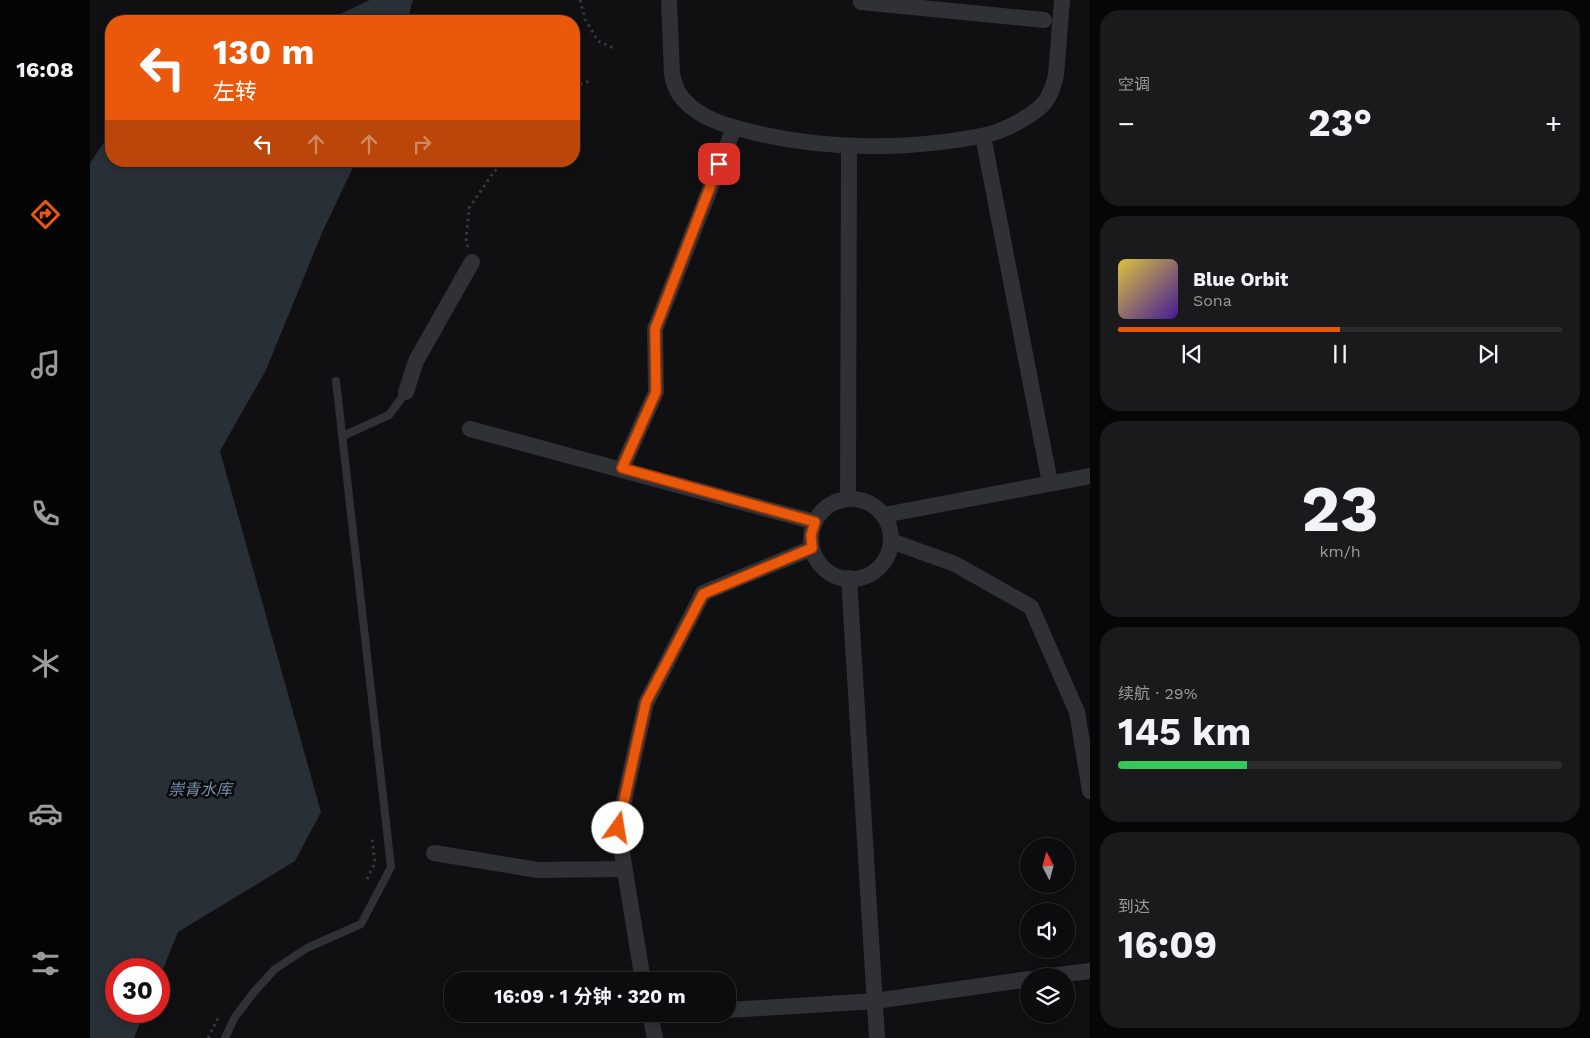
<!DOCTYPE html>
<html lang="zh">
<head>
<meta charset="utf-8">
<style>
	body { margin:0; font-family:"Work Sans","Noto Sans SC",sans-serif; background:#1a191b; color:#f1f3f6; height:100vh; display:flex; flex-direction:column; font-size:19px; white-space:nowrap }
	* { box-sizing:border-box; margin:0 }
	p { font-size:16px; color:#9a9b9d }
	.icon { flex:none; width:28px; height:28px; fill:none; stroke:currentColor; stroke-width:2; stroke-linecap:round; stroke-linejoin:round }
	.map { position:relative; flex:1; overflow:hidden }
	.drawer { display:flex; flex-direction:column; gap:10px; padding:10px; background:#070607; width:500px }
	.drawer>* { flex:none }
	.banner { position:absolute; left:15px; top:15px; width:475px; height:152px; border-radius:20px; box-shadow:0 2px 8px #0003,0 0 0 1px #2c2b2e; background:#ea580c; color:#fff; overflow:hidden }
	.needle { width:32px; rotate:354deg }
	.buttons { position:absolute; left:930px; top:838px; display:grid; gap:10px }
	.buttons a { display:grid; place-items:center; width:55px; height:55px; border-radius:50%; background:#0c0b0d; box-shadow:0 2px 8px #0003,0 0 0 1px #2c2b2e; font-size:25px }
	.speed { position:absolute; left:15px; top:958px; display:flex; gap:10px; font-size:25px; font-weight:700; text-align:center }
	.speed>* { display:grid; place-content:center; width:65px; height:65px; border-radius:50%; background:#0c0b0d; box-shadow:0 2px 8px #0003,0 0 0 1px #2c2b2e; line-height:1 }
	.speed .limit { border:8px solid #d22; background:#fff; color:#111 }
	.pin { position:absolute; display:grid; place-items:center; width:42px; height:42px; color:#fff; margin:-21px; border-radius:10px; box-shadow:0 2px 8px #0006 }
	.me { position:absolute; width:55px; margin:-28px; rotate:13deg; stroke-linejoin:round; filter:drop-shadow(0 0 4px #0008) }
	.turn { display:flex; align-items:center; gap:18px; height:105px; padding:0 25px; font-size:22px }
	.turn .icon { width:65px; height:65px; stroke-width:2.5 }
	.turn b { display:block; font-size:35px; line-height:42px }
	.lanes { display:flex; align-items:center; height:48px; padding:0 25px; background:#0003; justify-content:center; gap:25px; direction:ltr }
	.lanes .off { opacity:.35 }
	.big { font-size:38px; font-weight:700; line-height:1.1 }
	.drawer .widget { flex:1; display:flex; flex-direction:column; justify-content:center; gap:8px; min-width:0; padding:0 18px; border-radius:20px; background:#1a191b }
	.drawer .dial { align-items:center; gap:0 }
	.dial b { font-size:65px; line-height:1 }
	.song { display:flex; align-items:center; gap:15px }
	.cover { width:60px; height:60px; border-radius:8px; background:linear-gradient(135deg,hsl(50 70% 55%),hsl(260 70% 35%)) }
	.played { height:5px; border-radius:2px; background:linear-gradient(90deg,#ea580c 50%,#2c2b2e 50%) }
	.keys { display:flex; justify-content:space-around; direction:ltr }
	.heat { display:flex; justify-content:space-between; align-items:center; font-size:28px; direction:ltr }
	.charge { height:8px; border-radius:4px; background:linear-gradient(90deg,#34c759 29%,#2c2b2e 0) }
	.trip { position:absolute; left:354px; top:972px; width:292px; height:50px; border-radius:20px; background:#0c0b0d; box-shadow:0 2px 8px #0003,0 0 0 1px #2c2b2e; font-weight:700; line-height:50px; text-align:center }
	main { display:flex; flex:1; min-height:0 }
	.dock { display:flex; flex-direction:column; width:90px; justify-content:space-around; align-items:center; background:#050405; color:#9a9b9d }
	.dock .icon { width:35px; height:35px }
	.dock .selected { color:#ea580c }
	.dock b { font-size:22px; color:#f1f3f6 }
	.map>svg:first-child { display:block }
	.water { fill:#282f36 }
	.pier { fill:#100f11 }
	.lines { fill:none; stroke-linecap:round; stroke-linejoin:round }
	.path { stroke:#36383d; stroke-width:3; stroke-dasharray:2.5 4; stroke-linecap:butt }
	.service { stroke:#303136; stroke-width:8 }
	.minor { stroke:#303136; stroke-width:16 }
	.route-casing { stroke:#983908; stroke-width:12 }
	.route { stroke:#ea580c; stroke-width:9 }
	.labels { text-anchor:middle; stroke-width:5; stroke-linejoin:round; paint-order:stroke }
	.water-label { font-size:16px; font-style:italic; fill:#758faf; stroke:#0b0b0c }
</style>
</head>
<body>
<main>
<nav class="dock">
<b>16:08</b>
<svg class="icon selected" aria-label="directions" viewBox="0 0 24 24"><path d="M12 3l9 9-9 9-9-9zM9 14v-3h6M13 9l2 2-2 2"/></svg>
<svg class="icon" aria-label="music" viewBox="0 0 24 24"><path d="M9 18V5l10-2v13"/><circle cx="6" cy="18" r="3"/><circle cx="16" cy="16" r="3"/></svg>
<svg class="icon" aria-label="phone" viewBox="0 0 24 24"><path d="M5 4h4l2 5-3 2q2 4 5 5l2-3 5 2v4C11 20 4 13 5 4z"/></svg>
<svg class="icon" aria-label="climate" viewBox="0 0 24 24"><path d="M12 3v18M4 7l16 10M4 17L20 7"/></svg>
<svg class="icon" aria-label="car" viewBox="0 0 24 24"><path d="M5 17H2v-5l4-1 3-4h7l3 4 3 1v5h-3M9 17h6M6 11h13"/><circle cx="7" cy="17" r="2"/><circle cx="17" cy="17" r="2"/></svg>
<svg class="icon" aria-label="filters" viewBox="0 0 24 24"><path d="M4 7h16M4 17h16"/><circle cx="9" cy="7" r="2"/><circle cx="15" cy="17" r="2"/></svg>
</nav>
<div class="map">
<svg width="1000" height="1038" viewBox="0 0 1000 1038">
	<rect width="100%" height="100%" fill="#100f11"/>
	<!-- water -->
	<g class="water">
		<polygon points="280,0 323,0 317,21 235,21"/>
		<polygon points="21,132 21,161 266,161 232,233 176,370 130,451 231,812 205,861 88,932 69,979 69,969 26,969 26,1011 55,1011 44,1038 0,1038 0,163"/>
	</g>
	<!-- pier -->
	<polygon class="pier" points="245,14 320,21 232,21"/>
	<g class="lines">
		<!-- path -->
		<g class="path">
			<polyline points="490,0 495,19 508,41 525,49"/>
			<polyline points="484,87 499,81"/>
			<polyline points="378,247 376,242 379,208 403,173 414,161"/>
			<polyline points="277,879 285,863 282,839"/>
			<polyline points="118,1038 128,1018"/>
		</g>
		<!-- service -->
		<g class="service">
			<polyline points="253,436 299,415 316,392"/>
			<polyline points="135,1038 145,1017 164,992 185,969 217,948 271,924 301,867 246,381"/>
		</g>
		<!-- minor -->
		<g class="minor">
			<path d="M 579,0 L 582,74 C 584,83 586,91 592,98 C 611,120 638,126 666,133 C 737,150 819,150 891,136 C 910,133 935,120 949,108 C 959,100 963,88 966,75 L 972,0"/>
			<polyline points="772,0 771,2 954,20"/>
			<polyline points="893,136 960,483"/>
			<polyline points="316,392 326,361 382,262"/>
			<polyline points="380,429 725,522"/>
			<polyline points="532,468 566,392 565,329 644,128"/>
			<polyline points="758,499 759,146"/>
			<circle cx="761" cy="539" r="40"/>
			<polyline points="794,515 1000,476"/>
			<polyline points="801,541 865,564 941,607 987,712 1000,791"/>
			<polyline points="759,578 787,1038"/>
			<polyline points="344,853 448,870 534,869"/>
			<polyline points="961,976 1000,971"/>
			<polyline points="553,981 528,828 556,703 613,593 722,548"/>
			<polyline points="638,1010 785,1001 939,979"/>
			<polyline points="560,1014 565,1038"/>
			<polyline points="560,1015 581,1014"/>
		</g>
	</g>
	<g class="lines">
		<!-- route casing -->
		<g class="route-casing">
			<polyline id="route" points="528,828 556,702 613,594 722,548 721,535 725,522 532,468 566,392 565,329 629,164"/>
		</g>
		<!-- route -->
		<use href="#route" class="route"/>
	</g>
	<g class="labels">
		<!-- water labels -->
		<g class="water-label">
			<text x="110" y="795">崇青水库</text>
		</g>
	</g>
</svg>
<div class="buttons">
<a><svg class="needle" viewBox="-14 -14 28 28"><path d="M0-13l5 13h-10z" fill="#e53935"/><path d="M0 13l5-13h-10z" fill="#9a9b9d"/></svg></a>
<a><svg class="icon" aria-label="sound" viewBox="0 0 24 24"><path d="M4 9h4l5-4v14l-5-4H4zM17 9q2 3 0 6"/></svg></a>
<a><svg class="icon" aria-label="layers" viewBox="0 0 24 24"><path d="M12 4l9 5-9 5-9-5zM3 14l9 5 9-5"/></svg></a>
</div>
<div class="speed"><div class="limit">30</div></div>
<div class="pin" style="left:629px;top:164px;background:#d93025"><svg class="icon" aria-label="arrive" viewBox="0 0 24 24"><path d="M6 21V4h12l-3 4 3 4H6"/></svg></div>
<svg class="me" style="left:528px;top:828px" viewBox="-20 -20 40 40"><circle r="19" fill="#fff"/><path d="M0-13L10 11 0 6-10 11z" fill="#ea580c"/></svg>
<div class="trip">16:09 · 1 分钟 · 320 m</div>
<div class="banner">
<div class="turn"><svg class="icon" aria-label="left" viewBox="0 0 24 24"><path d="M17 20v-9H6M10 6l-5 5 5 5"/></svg><div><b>130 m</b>左转</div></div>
<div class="lanes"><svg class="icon" aria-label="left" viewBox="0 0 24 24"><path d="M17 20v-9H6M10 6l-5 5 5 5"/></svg><svg class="icon off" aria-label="ahead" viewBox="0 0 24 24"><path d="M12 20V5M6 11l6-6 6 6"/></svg><svg class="icon off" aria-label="ahead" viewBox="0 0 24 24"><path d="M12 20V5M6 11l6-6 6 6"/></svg><svg class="icon off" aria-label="right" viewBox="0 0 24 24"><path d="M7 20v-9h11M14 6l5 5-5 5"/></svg></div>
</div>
</div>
<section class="drawer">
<div class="widget"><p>空调</p>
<div class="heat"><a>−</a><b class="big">23°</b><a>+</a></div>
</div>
<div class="widget">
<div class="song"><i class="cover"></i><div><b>Blue Orbit</b><p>Sona</p></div></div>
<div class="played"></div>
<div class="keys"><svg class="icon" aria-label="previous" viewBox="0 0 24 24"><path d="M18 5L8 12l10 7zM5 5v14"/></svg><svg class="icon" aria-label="pause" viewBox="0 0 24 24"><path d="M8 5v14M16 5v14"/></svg><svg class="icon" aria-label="next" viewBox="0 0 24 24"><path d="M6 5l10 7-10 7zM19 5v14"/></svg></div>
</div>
<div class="widget dial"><b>23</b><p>km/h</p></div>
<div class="widget"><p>续航 · 29%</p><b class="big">145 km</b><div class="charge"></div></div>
<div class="widget"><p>到达</p><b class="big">16:09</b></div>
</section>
</main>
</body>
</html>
